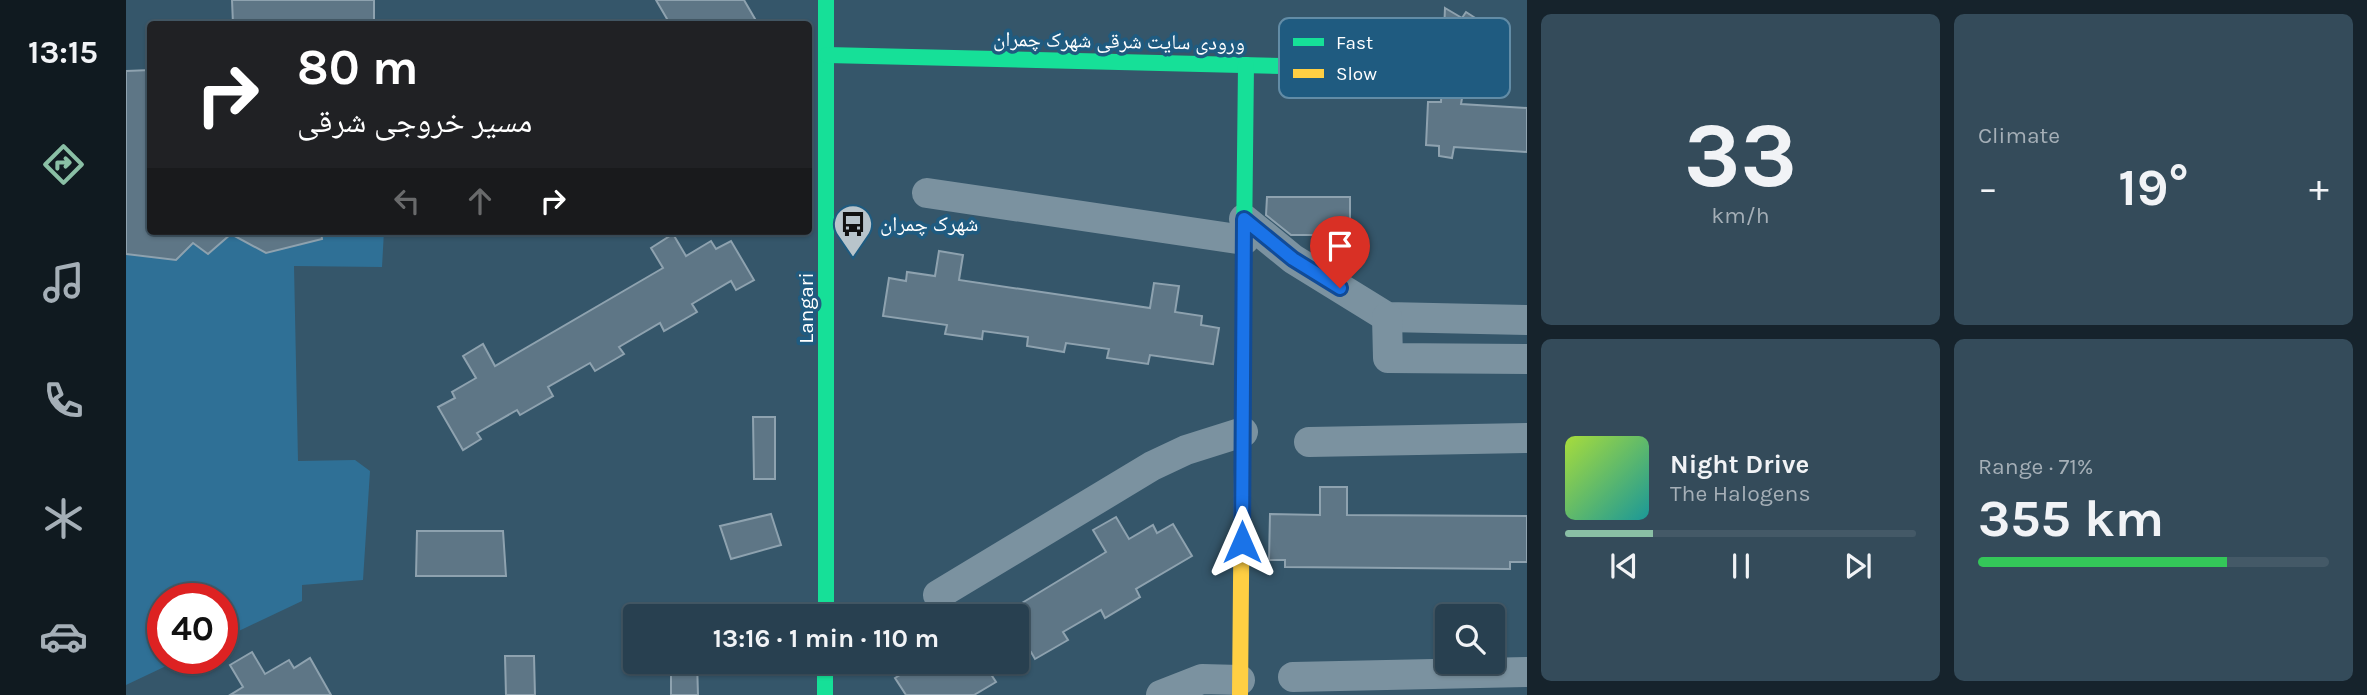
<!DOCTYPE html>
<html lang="en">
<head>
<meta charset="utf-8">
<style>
	body { margin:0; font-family:Karla,"Noto Naskh Arabic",sans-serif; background:#344b5a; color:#f1f3f6; height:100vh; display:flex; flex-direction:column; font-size:26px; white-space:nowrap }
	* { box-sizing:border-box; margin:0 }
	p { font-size:23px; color:#a5afb7 }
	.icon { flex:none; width:38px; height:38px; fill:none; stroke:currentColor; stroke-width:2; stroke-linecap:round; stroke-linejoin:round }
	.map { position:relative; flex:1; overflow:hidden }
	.panel { display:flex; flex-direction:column; gap:14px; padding:14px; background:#16232c; width:840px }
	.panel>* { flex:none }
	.top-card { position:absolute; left:21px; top:21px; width:665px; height:214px; border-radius:7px; box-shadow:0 2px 5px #0004,0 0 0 2px #445967; background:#202124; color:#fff; overflow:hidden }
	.controls { position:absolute; left:1309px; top:604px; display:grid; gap:14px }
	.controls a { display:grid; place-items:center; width:70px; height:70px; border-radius:7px; background:#284050; box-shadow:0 2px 5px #0004,0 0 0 2px #445967; font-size:35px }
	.speed { position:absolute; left:21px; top:583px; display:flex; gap:14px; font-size:35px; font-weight:700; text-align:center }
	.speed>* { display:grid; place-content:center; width:91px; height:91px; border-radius:50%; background:#284050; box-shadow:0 2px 5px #0004,0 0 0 2px #445967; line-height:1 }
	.speed .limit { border:10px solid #d22; background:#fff; color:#111 }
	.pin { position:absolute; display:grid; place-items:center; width:60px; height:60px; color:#fff; margin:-72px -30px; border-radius:50% 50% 50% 0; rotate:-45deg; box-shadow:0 0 7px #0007 }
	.pin .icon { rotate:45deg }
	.me { position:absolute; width:77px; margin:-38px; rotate:0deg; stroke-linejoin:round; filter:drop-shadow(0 0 5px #0008) }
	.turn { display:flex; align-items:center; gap:24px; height:147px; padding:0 35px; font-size:32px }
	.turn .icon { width:91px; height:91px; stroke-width:2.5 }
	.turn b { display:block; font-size:49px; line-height:60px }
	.lanes { display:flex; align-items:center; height:66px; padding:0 35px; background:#0003; justify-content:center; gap:35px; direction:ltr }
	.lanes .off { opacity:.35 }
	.big { font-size:52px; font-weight:700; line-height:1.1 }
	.panel .card { flex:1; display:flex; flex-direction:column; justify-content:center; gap:10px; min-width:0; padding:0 24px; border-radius:10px; background:#344b5a }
	.panel .dial { align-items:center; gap:0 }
	.dial b { font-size:91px; line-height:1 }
	.song { display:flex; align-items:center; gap:21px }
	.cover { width:84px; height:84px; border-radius:10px; background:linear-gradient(135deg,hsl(80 70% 55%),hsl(180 70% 35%)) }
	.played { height:7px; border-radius:4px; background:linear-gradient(90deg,#8abfa5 25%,#445967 25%) }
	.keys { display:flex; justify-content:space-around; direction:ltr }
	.heat { display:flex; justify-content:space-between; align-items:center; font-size:38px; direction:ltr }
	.charge { height:10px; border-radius:5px; background:linear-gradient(90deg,#34c759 71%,#445967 0) }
	.panel .tiles { flex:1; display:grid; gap:14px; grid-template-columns:repeat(2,1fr) }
	.trip { position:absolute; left:497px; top:604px; width:406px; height:70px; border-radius:7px; background:#284050; box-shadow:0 2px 5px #0004,0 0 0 2px #445967; font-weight:700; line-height:70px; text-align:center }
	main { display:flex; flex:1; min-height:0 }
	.tab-bar { display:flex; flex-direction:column; width:126px; justify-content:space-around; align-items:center; background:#101a20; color:#a5afb7 }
	.tab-bar .icon { width:49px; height:49px }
	.tab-bar .current { color:#8abfa5 }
	.tab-bar b { font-size:32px; color:#f1f3f6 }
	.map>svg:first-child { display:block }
	.green { fill:#2f7096 }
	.building { fill:#5e7686; stroke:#8ea2af; stroke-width:2 }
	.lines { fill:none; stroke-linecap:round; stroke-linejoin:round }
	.street { stroke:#7b92a0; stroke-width:30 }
	.fast { stroke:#16e098; stroke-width:16 }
	.slow { stroke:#ffcf43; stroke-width:16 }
	.route-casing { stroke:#114b97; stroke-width:18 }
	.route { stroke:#1a73e8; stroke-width:12 }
	.labels { text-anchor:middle; stroke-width:7; stroke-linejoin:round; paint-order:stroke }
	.street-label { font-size:21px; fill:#fff; stroke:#1f5b80 }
	.poi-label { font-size:21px; fill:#fff; stroke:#1f5b80; text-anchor:start }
	.key { fill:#1f5b80; stroke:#628ca6; stroke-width:2 }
	.key-label { font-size:19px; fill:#fff }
</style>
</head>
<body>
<main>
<nav class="tab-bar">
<b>13:15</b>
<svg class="icon current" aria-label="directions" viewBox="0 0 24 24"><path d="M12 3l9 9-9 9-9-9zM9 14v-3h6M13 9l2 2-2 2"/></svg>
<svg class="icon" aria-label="music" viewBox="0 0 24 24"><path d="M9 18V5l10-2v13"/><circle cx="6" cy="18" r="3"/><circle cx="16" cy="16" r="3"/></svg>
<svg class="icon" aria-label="phone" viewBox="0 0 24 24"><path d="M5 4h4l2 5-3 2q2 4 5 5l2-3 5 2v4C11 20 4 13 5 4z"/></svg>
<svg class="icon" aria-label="climate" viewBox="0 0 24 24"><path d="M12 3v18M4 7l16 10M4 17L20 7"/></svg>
<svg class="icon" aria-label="car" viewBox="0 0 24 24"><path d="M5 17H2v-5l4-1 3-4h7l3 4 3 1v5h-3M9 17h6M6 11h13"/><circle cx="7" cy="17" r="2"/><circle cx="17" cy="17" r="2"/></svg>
</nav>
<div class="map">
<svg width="1401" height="695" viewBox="0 0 1401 695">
	<rect width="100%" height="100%" fill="#35566a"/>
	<!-- green -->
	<polygon class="green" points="0,226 24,226 24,231 258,231 256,267 168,266 172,461 229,460 244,471 237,580 176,585 176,601 96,639 96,598 37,598 37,658 57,658 0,685"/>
	<!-- building -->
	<g class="building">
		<polygon points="106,0 248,0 248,24 107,24"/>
		<polygon points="530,0 618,0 632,24 544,24"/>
		<polygon points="1319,8 1336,18 1340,12 1379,37 1378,62 1343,58 1335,104 1401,108 1401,152 1328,147 1326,158 1313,156 1313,146 1300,145 1302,102 1315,102"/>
		<polygon points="24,70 24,231 195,231 196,239 140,253 105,234 82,254 67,243 50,260 0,254 0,71"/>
		<polygon points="1141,197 1224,197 1224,253 1191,253 1191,235 1165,235 1140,215"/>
		<polygon points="547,234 560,256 585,241 590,249 605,241 628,280 610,290 605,281 566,304 571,312 538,331 534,323 493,347 498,354 469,371 464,363 422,387 427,396 394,415 391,410 351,433 355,439 337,450 312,407 329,398 326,392 350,378 337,356 357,344 369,366 537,268 525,248"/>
		<polygon points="813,251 837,255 833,280 1024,308 1028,283 1053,286 1049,312 1076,316 1075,325 1093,328 1087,364 1024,355 1022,364 981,358 983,349 940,343 938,352 901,346 902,337 857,331 856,339 819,334 821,325 757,316 763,278 780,281 781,272 809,276"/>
		<polygon points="627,417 649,417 649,479 628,479"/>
		<polygon points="1194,487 1221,487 1221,515 1401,516 1401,562 1384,562 1384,569 1159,567 1159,560 1143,560 1144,514 1194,515"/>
		<polygon points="645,514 655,545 605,559 594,526"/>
		<polygon points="990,517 1003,539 1027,525 1031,533 1047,524 1066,556 1010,589 1014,597 979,618 975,610 937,632 942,640 909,659 905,652 891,660 891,606 980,552 967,530"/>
		<polygon points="291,531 377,531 380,576 290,576"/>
		<polygon points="126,652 139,674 163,660 168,668 184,658 205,695 104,695 117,687 104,665"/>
		<polygon points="379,656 408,656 409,695 380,695"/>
		<polygon points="545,662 571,662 572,695 545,695"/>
		<polygon points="796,662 857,662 870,682 848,695 780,695 769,678"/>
	</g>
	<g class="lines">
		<!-- street -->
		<g class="street">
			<polyline points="801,193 1118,240"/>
			<polyline points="1118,219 1167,259 1261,317 1401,320"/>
			<polyline points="1261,317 1262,358 1401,359"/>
			<polyline points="1183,442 1401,438"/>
			<polyline points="812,595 1026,466 1060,450 1117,432"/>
			<polyline points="1167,677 1401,672"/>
			<polyline points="1035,695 1076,679 1114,680"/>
		</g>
		<!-- fast -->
		<g class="fast">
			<polyline points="700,0 700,616"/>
			<polyline points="701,55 1284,69"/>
			<polyline points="1118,246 1120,65"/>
			<polyline points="699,662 699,695"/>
		</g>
		<!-- slow -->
		<polyline class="slow" points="1114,695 1118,246"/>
	</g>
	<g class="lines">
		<!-- route casing -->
		<g class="route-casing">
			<polyline id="route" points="1116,542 1118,219 1167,259 1214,288"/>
		</g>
		<!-- route -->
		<use href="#route" class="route"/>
	</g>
	<!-- icons -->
	<defs>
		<g id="bus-pin" transform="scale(2.0125)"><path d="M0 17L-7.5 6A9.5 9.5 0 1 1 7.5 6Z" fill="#b8c4cb" stroke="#1f5b80"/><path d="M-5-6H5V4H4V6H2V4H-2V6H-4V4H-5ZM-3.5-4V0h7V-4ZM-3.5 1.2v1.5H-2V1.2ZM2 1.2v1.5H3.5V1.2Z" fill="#111"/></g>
	</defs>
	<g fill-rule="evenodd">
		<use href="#bus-pin" x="727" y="224"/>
	</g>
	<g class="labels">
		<!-- street labels -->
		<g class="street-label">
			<text transform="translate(993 41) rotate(1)" y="7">ورودی سایت شرقی شهرک چمران</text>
			<text transform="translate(680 308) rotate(-90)" y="7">Langari</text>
		</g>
		<!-- poi labels -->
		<g class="poi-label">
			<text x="754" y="231">شهرک چمران</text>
		</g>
	</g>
	<!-- legend -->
	<rect x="1153" y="18" width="231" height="80" rx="10" class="key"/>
	<rect x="1167" y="38" width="31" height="8" fill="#16e098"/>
	<rect x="1167" y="69" width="31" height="9" fill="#ffcf43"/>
	<g class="key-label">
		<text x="1210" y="49">Fast</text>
		<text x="1210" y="80">Slow</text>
	</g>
</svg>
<div class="controls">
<a><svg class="icon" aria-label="search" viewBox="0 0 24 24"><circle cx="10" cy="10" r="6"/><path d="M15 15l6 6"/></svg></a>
</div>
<div class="speed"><div class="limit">40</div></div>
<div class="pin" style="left:1214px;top:288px;background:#d93025"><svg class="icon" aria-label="arrive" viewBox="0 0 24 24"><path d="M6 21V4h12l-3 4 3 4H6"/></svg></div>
<svg class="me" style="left:1116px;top:542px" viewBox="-20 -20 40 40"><path d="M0-17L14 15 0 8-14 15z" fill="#1a73e8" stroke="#fff" stroke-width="4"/></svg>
<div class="trip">13:16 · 1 min · 110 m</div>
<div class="top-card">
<div class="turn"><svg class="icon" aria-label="right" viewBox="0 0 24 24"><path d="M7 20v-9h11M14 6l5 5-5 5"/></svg><div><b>80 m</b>مسیر خروجی شرقی</div></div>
<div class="lanes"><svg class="icon off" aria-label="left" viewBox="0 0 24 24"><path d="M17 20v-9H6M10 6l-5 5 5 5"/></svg><svg class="icon off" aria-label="ahead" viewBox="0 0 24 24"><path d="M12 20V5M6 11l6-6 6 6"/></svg><svg class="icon" aria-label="right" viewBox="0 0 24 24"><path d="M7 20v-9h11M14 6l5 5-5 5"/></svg></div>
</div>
</div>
<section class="panel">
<div class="tiles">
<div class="card dial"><b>33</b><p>km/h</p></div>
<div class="card"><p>Climate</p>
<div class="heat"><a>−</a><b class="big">19°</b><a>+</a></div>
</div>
<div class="card">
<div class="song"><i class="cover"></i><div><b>Night Drive</b><p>The Halogens</p></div></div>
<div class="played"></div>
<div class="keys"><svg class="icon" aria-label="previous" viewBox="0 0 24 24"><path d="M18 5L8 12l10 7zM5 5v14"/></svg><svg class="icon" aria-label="pause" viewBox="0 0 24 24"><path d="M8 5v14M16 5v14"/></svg><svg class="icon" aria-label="next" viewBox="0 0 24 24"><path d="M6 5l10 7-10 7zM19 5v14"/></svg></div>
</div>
<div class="card"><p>Range · 71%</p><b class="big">355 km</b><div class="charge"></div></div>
</div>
</section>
</main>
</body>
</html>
